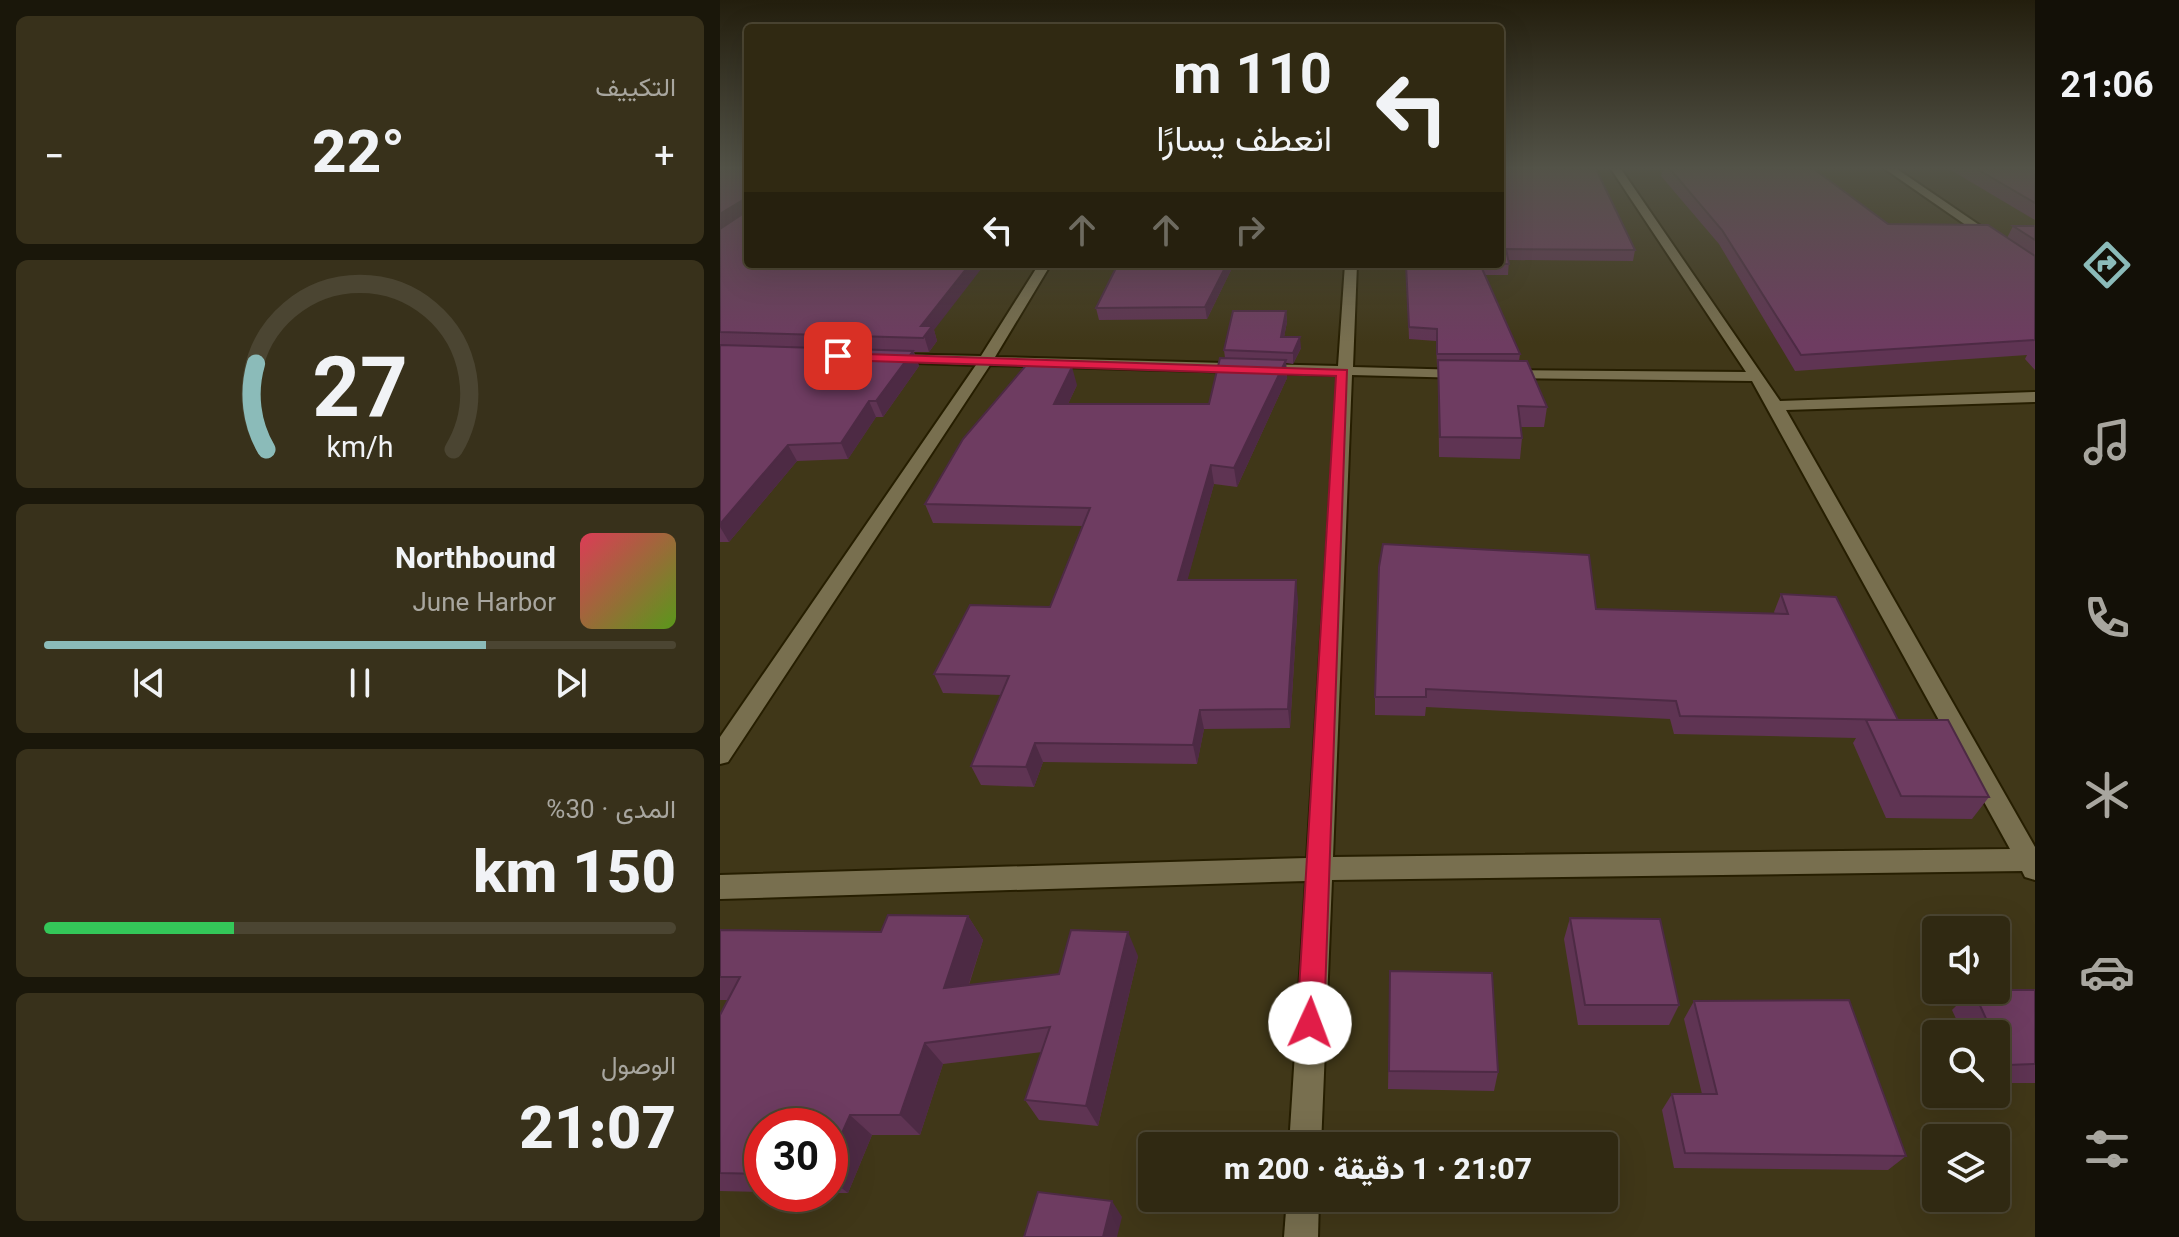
<!DOCTYPE html>
<html lang="ar">
<head>
<meta charset="utf-8">
<style>
	body { margin:0; font-family:Georgia,Vazirmatn,serif; background:#38311b; color:#f1f3f6; direction:rtl; height:100vh; display:flex; flex-direction:column; font-size:30px; white-space:nowrap }
	* { box-sizing:border-box; margin:0 }
	p { font-size:26px; color:#a8a69f }
	.icon { flex:none; width:44px; height:44px; fill:none; stroke:currentColor; stroke-width:2; stroke-linecap:round; stroke-linejoin:round }
	.map { position:relative; flex:1; overflow:hidden; direction:ltr }
	.side { display:flex; flex-direction:column; gap:16px; padding:16px; background:#1a170a; width:720px }
	.side>* { flex:none }
	.banner { position:absolute; left:24px; top:24px; width:760px; height:244px; border-radius:8px; box-shadow:0 8px 32px #0002,0 0 0 2px #4b4532; direction:rtl; background:#302912; color:#f1f3f6; overflow:hidden }
	.fabs { position:absolute; left:1202px; top:916px; display:grid; gap:16px }
	.fabs a { display:grid; place-items:center; width:88px; height:88px; border-radius:8px; background:#302912; box-shadow:0 8px 32px #0002,0 0 0 2px #4b4532; font-size:40px }
	.speed { position:absolute; left:24px; top:1108px; display:flex; gap:16px; font-size:40px; font-weight:700; text-align:center }
	.speed>* { display:grid; place-content:center; width:104px; height:104px; border-radius:50%; background:#302912; box-shadow:0 8px 32px #0002,0 0 0 2px #4b4532; line-height:1 }
	.speed .limit { border:12px solid #d22; background:#fff; color:#111 }
	.pin { position:absolute; display:grid; place-items:center; width:68px; height:68px; color:#fff; margin:-34px; border-radius:16px; box-shadow:0 4px 12px #0006 }
	.me { position:absolute; width:88px; margin:-44px; rotate:2deg; stroke-linejoin:round; filter:drop-shadow(0 0 6px #0008) }
	.turn { display:flex; align-items:center; gap:28px; height:168px; padding:0 40px; font-size:36px }
	.turn .icon { width:104px; height:104px; stroke-width:2.5 }
	.turn b { display:block; font-size:56px; line-height:68px }
	.lanes { display:flex; align-items:center; height:76px; padding:0 40px; background:#0003; justify-content:center; gap:40px; direction:ltr }
	.lanes .off { opacity:.35 }
	.big { font-size:60px; font-weight:800; line-height:1.1 }
	.side .tile { flex:1; display:flex; flex-direction:column; justify-content:center; gap:12px; min-width:0; padding:0 28px; border-radius:12px; background:#38311b }
	.side .dial { align-items:center; gap:0 }
	.dial svg { height:208px; overflow:visible; fill:none; stroke:#4b4532; stroke-width:7; stroke-linecap:round; text-anchor:middle }
	.dial text { fill:#f1f3f6; stroke:none }
	.song { display:flex; align-items:center; gap:24px }
	.cover { width:96px; height:96px; border-radius:12px; background:linear-gradient(135deg,hsl(350 70% 55%),hsl(90 70% 35%)) }
	.played { height:8px; border-radius:4px; background:linear-gradient(90deg,#8bbbb9 70%,#4b4532 70%) }
	.keys { display:flex; justify-content:space-around; direction:ltr }
	.heat { display:flex; justify-content:space-between; align-items:center; font-size:44px; direction:ltr }
	.charge { height:12px; border-radius:6px; background:linear-gradient(90deg,#34c759 30%,#4b4532 0) }
	.trip { position:absolute; left:418px; top:1132px; width:480px; height:80px; border-radius:8px; background:#302912; box-shadow:0 8px 32px #0002,0 0 0 2px #4b4532; font-weight:800; line-height:80px; text-align:center; direction:rtl }
	main { display:flex; flex:1; min-height:0 }
	.menu { display:flex; flex-direction:column; width:144px; justify-content:space-around; align-items:center; background:#131007; color:#a8a69f }
	.menu .icon { width:56px; height:56px }
	.menu .active { color:#8bbbb9 }
	.menu b { font-size:36px; color:#f1f3f6 }
	.map>svg:first-child { display:block }
	.lines { fill:none; stroke-linecap:round; stroke-linejoin:round }
	.minor-casing { stroke:#261e00; stroke-width:4 }
	.minor { fill:#786f4f; fill-rule:evenodd }
	.wall { fill:#5f3453 }
	.shaded-wall { fill:#4d2a44 }
	.building { fill:#6e3c61; stroke:#4d2a44; stroke-width:2 }
	.route { fill:#e11d48; stroke:#92132f; stroke-width:2 }
</style>
</head>
<body>
<main>
<nav class="menu">
<b>21:06</b>
<svg class="icon active" aria-label="directions" viewBox="0 0 24 24"><path d="M12 3l9 9-9 9-9-9zM9 14v-3h6M13 9l2 2-2 2"/></svg>
<svg class="icon" aria-label="music" viewBox="0 0 24 24"><path d="M9 18V5l10-2v13"/><circle cx="6" cy="18" r="3"/><circle cx="16" cy="16" r="3"/></svg>
<svg class="icon" aria-label="phone" viewBox="0 0 24 24"><path d="M5 4h4l2 5-3 2q2 4 5 5l2-3 5 2v4C11 20 4 13 5 4z"/></svg>
<svg class="icon" aria-label="climate" viewBox="0 0 24 24"><path d="M12 3v18M4 7l16 10M4 17L20 7"/></svg>
<svg class="icon" aria-label="car" viewBox="0 0 24 24"><path d="M5 17H2v-5l4-1 3-4h7l3 4 3 1v5h-3M9 17h6M6 11h13"/><circle cx="7" cy="17" r="2"/><circle cx="17" cy="17" r="2"/></svg>
<svg class="icon" aria-label="filters" viewBox="0 0 24 24"><path d="M4 7h16M4 17h16"/><circle cx="9" cy="7" r="2"/><circle cx="15" cy="17" r="2"/></svg>
</nav>
<div class="map">
<svg width="1315" height="1237" viewBox="0 0 1315 1237">
	<rect width="100%" height="100%" fill="#403718"/>
	<g class="lines">
		<!-- minor casing -->
		<g class="minor-casing">
			<g id="minor">
				<polygon points="891,169 901,169 1060,401 1315,392 1315,402 1066,410 1315,847 1315,880 1305,877 1302,871 612,880 601,1146 569,1146 586,881 0,899 0,875 587,858 618,375 270,365 8,762 0,764 0,737 256,365 168,362 161,358 168,354 261,356 319,264 331,264 275,357 618,366 625,264 637,264 633,367 744,370 751,374 744,378 632,375 613,857 1290,849 1032,381 788,378 781,374 788,370 1026,372"/>
				<polygon points="1165,169 1177,169 1315,263 1315,273"/>
				<polygon points="567,1198 599,1198 598,1237 564,1237"/>
			</g>
		</g>
		<!-- minor -->
		<use href="#minor" class="minor"/>
	</g>
	<!-- wall -->
	<g class="wall">
		<polygon points="0,169 214,330 217,341 209,352 194,352 199,366 163,417 156,417 128,459 77,461 9,542 0,542"/>
		<polygon points="780,169 915,250 913,261 789,260 788,275 765,275 800,354 799,361 827,407 824,427 801,427 802,438 800,459 719,457 718,366 717,366 716,341 689,339 686,264 780,264"/>
		<polygon points="943,169 1094,169 1168,224 1287,238 1293,226 1315,226 1315,370 1305,359 1307,355 1075,371 999,244 941,176"/>
		<polygon points="1229,169 1315,169 1315,220"/>
		<polygon points="398,264 514,264 487,319 379,320 376,308"/>
		<polygon points="566,311 567,322 564,337 581,348 573,364 566,363 567,378 517,487 494,484 467,580 578,600 570,728 484,729 477,764 323,762 314,787 261,785 251,766 281,695 223,693 214,674 330,607 362,526 213,523 205,504 357,385 348,404 489,404 505,358 504,350"/>
		<polygon points="1061,594 1178,720 1269,797 1252,819 1166,818 1133,743 1136,738 954,734 950,719 706,707 705,716 655,715 655,697 1055,614 1054,612"/>
		<polygon points="248,916 263,940 249,985 339,974 418,956 378,1126 319,1120 305,1100 322,1052 223,1064 200,1135 152,1135 128,1193 110,1193 110,1126 42,1126 42,1192 0,1191 0,1015 8,1000 0,1000 0,930 161,932"/>
		<polygon points="850,918 959,1005 949,1025 858,1025 844,939"/>
		<polygon points="670,971 778,1072 774,1091 668,1089"/>
		<polygon points="1252,990 1315,990 1315,1083 1276,1083 1276,1034 1243,1034 1232,1010"/>
		<polygon points="974,1001 1186,1156 1168,1170 954,1168 942,1110 952,1094 982,1094 964,1019"/>
	</g>
	<!-- shaded-wall -->
	<g class="shaded-wall">
		<polygon points="23,200 28,212 0,230 0,214"/>
		<polygon points="250,264 265,264 214,330 217,341 209,352 201,326"/>
		<polygon points="507,264 514,264 487,319 485,307"/>
		<polygon points="566,311 567,322 562,348 561,337"/>
		<polygon points="580,337 581,348 573,364 573,353"/>
		<polygon points="193,351 199,366 163,417 156,401"/>
		<polygon points="566,360 567,378 517,487 514,468"/>
		<polygon points="352,367 357,385 339,423 334,404"/>
		<polygon points="149,401 156,417 128,459 121,443"/>
		<polygon points="68,445 77,461 9,542 0,527 0,524"/>
		<polygon points="491,465 494,484 462,600 458,580"/>
		<polygon points="576,580 578,600 570,728 568,709"/>
		<polygon points="480,710 484,729 477,764 473,745"/>
		<polygon points="315,743 323,762 314,787 306,767"/>
		<polygon points="248,916 263,940 240,1011 224,988"/>
		<polygon points="408,932 418,956 378,1126 366,1106"/>
		<polygon points="205,1043 223,1064 200,1135 180,1115"/>
		<polygon points="130,1115 152,1135 128,1193 110,1179 110,1160"/>
		<polygon points="392,1201 402,1217 397,1237 383,1237"/>
	</g>
	<!-- building -->
	<g class="building">
		<polygon points="0,169 28,169 28,264 250,264 201,326 212,326 203,338 0,332 0,229 24,213 23,200 0,214"/>
		<polygon points="780,169 876,169 915,250 786,249 789,264 780,264"/>
		<polygon points="950,169 1094,169 1168,224 1268,225 1315,256 1315,340 1081,355 1002,230"/>
		<polygon points="1257,169 1315,169 1315,203"/>
		<polygon points="1293,226 1315,226 1315,240"/>
		<polygon points="398,264 507,264 485,307 376,308"/>
		<polygon points="686,264 760,264 800,354 717,354 717,329 689,327"/>
		<polygon points="513,311 566,311 561,337 580,337 573,353 504,350"/>
		<polygon points="0,345 193,351 156,401 149,401 121,443 68,445 0,524"/>
		<polygon points="500,358 566,360 514,468 491,465 458,580 576,580 568,709 480,710 473,745 315,743 306,767 251,766 289,676 214,674 250,605 330,607 370,508 205,504 243,439 308,363 352,367 334,404 489,404"/>
		<polygon points="718,360 807,361 827,407 798,406 802,438 720,437"/>
		<polygon points="663,544 869,555 876,609 1068,614 1061,594 1116,597 1178,720 960,716 956,701 706,689 706,697 655,697 659,567"/>
		<polygon points="1146,720 1228,720 1269,797 1181,796"/>
		<polygon points="168,915 248,916 224,988 339,974 351,930 408,932 366,1106 305,1100 330,1027 205,1043 180,1115 130,1115 110,1160 110,1126 42,1126 42,1174 0,1173 0,1015 20,977 0,977 0,930 161,932"/>
		<polygon points="850,918 940,919 959,1005 865,1005"/>
		<polygon points="670,971 772,973 778,1072 669,1071"/>
		<polygon points="1253,990 1315,990 1315,1064 1288,1065 1276,1039 1276,1034 1273,1034"/>
		<polygon points="1129,1000 1186,1156 965,1153 952,1094 997,1094 974,1001"/>
		<polygon points="318,1192 392,1201 383,1237 304,1237"/>
	</g>
	<!-- sky -->
	<linearGradient id="sky" x2="0" y2="1"><stop stop-color="#231e0d"/><stop offset="0.49" stop-color="#535348"/><stop offset="1" stop-color="#535348" stop-opacity="0"/></linearGradient>
	<rect width="1315" height="343" fill="url(#sky)"/>
	<!-- route -->
	<polygon class="route" points="114,353 627,370 604,1023 600,1032 590,1036 581,1032 577,1023 616,376 118,360 112,356"/>
</svg>
<div class="fabs">
<a><svg class="icon" aria-label="sound" viewBox="0 0 24 24"><path d="M4 9h4l5-4v14l-5-4H4zM17 9q2 3 0 6"/></svg></a>
<a><svg class="icon" aria-label="search" viewBox="0 0 24 24"><circle cx="10" cy="10" r="6"/><path d="M15 15l6 6"/></svg></a>
<a><svg class="icon" aria-label="layers" viewBox="0 0 24 24"><path d="M12 4l9 5-9 5-9-5zM3 14l9 5 9-5"/></svg></a>
</div>
<div class="speed"><div class="limit">30</div></div>
<div class="pin" style="left:118px;top:356px;background:#d93025"><svg class="icon" aria-label="arrive" viewBox="0 0 24 24"><path d="M6 21V4h12l-3 4 3 4H6"/></svg></div>
<svg class="me" style="left:590px;top:1023px" viewBox="-20 -20 40 40"><circle r="19" fill="#fff"/><path d="M0-13L10 11 0 6-10 11z" fill="#e11d48"/></svg>
<div class="trip">21:07 · 1 دقيقة · 200 m</div>
<div class="banner">
<div class="turn"><svg class="icon" aria-label="left" viewBox="0 0 24 24"><path d="M17 20v-9H6M10 6l-5 5 5 5"/></svg><div><b>110 m</b>انعطف يسارًا</div></div>
<div class="lanes"><svg class="icon" aria-label="left" viewBox="0 0 24 24"><path d="M17 20v-9H6M10 6l-5 5 5 5"/></svg><svg class="icon off" aria-label="ahead" viewBox="0 0 24 24"><path d="M12 20V5M6 11l6-6 6 6"/></svg><svg class="icon off" aria-label="ahead" viewBox="0 0 24 24"><path d="M12 20V5M6 11l6-6 6 6"/></svg><svg class="icon off" aria-label="right" viewBox="0 0 24 24"><path d="M7 20v-9h11M14 6l5 5-5 5"/></svg></div>
</div>
</div>
<section class="side">
<div class="tile"><p>التكييف</p>
<div class="heat"><a>−</a><b class="big">22°</b><a>+</a></div>
</div>
<div class="tile dial"><svg viewBox="0 0 100 80">
<path d="M14 69A42 42 0 1 1 86 69"/>
<path d="M14 69A42 42 0 0 1 10 36" stroke="#8bbbb9"/>
<text x="50" y="56" font-size="32" font-weight="700">27</text>
<text x="50" y="72" font-size="11">km/h</text>
</svg></div>
<div class="tile">
<div class="song"><i class="cover"></i><div><b>Northbound</b><p>June Harbor</p></div></div>
<div class="played"></div>
<div class="keys"><svg class="icon" aria-label="previous" viewBox="0 0 24 24"><path d="M18 5L8 12l10 7zM5 5v14"/></svg><svg class="icon" aria-label="pause" viewBox="0 0 24 24"><path d="M8 5v14M16 5v14"/></svg><svg class="icon" aria-label="next" viewBox="0 0 24 24"><path d="M6 5l10 7-10 7zM19 5v14"/></svg></div>
</div>
<div class="tile"><p>المدى · 30%</p><b class="big">150 km</b><div class="charge"></div></div>
<div class="tile"><p>الوصول</p><b class="big">21:07</b></div>
</section>
</main>
</body>
</html>
